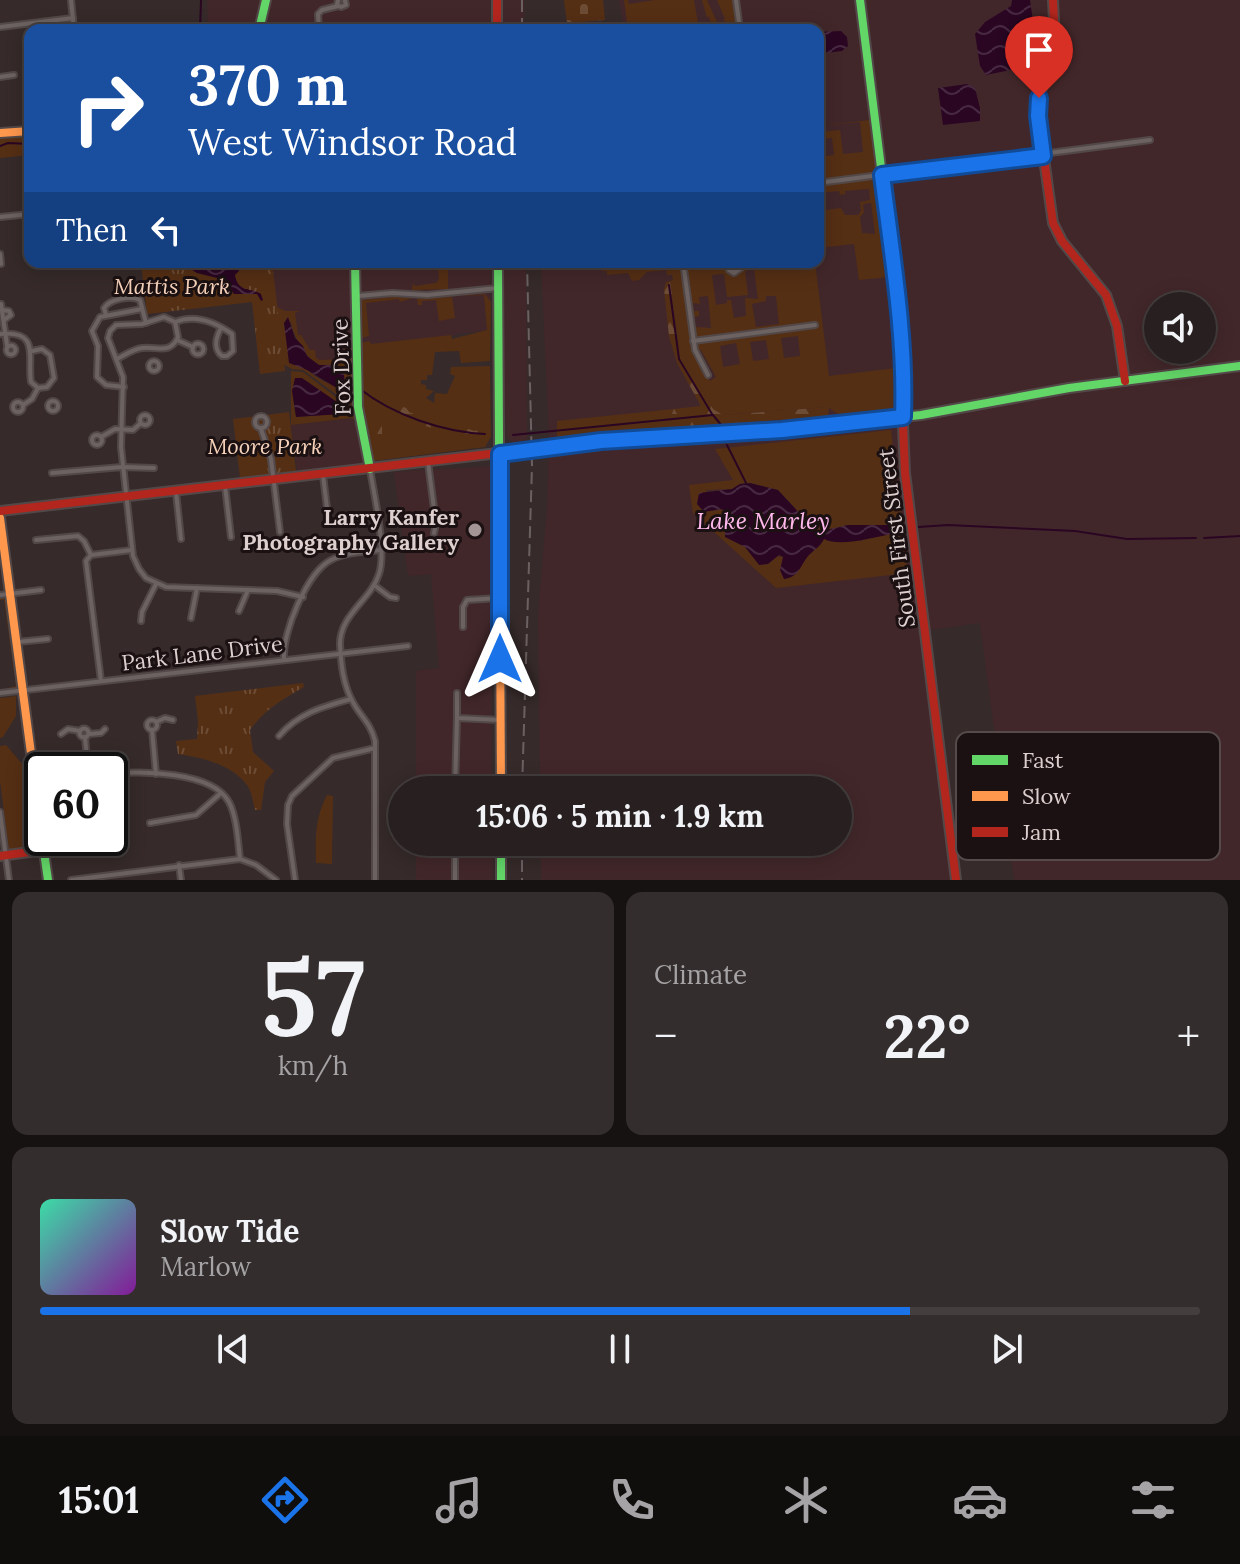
<!DOCTYPE html>
<html lang="en">
<head>
<meta charset="utf-8">
<style>
	body { margin:0; font-family:Lora,serif; background:#342d2d; color:#f1f3f6; height:100vh; display:flex; flex-direction:column; font-size:30px; white-space:nowrap }
	* { box-sizing:border-box; margin:0 }
	p { font-size:26px; color:#a5a3a5 }
	.icon { flex:none; width:44px; height:44px; fill:none; stroke:currentColor; stroke-width:2; stroke-linecap:round; stroke-linejoin:round }
	.map { position:relative; height:880px; overflow:hidden }
	.panel { display:flex; flex-direction:column; gap:12px; padding:12px; background:#161212; flex:1 }
	.panel>* { flex:none }
	.top-card { position:absolute; left:24px; top:24px; width:800px; height:244px; border-radius:16px; box-shadow:0 4px 20px #0003,0 0 0 2px #443e3e; background:#1a4fa0; color:#fff; overflow:hidden }
	.fabs { position:absolute; left:1144px; top:292px; display:grid; gap:16px }
	.fabs a { display:grid; place-items:center; width:72px; height:72px; border-radius:50%; background:#282020; box-shadow:0 4px 20px #0003,0 0 0 2px #443e3e; font-size:40px }
	.speed { position:absolute; left:24px; top:752px; display:flex; gap:16px; font-size:40px; font-weight:700; text-align:center }
	.speed>* { display:grid; place-content:center; width:104px; height:104px; border-radius:50%; background:#282020; box-shadow:0 4px 20px #0003,0 0 0 2px #443e3e; line-height:1 }
	.speed .limit { border:4px solid #111; border-radius:12px; background:#fff; color:#111 }
	.pin { position:absolute; display:grid; place-items:center; width:68px; height:68px; color:#fff; margin:-82px -34px; border-radius:50% 50% 50% 0; rotate:-45deg; box-shadow:0 0 8px #0007 }
	.pin .icon { rotate:45deg }
	.me { position:absolute; width:88px; margin:-44px; rotate:0deg; stroke-linejoin:round; filter:drop-shadow(0 0 6px #0008) }
	.turn { display:flex; align-items:center; gap:28px; height:168px; padding:0 32px; font-size:36px }
	.turn .icon { width:104px; height:104px; stroke-width:2.5 }
	.turn b { display:block; font-size:56px; line-height:68px }
	.then { display:flex; align-items:center; height:76px; padding:0 32px; background:#0003; gap:16px; font-size:30px }
	.big { font-size:60px; font-weight:700; line-height:1.1 }
	.panel .widget { flex:1; display:flex; flex-direction:column; justify-content:center; gap:12px; min-width:0; padding:0 28px; border-radius:16px; background:#342d2d }
	.panel .dial { align-items:center; gap:0 }
	.dial b { font-size:104px; line-height:1 }
	.song { display:flex; align-items:center; gap:24px }
	.cover { width:96px; height:96px; border-radius:12px; background:linear-gradient(135deg,hsl(160 70% 55%),hsl(290 70% 35%)) }
	.played { height:8px; border-radius:4px; background:linear-gradient(90deg,#1a73e8 75%,#443e3e 75%) }
	.keys { display:flex; justify-content:space-around; direction:ltr }
	.heat { display:flex; justify-content:space-between; align-items:center; font-size:44px; direction:ltr }
	.panel .tiles { flex:1; display:grid; gap:12px; grid-template-columns:1fr 1fr }
	.widget:last-child { grid-column:span 2 }
	.trip { position:absolute; left:388px; top:776px; width:464px; height:80px; border-radius:40px; background:#282020; box-shadow:0 4px 20px #0003,0 0 0 2px #443e3e; font-weight:700; line-height:80px; text-align:center }
	.dock { display:flex; height:128px; justify-content:space-around; align-items:center; background:#100d0d; color:#a5a3a5 }
	.dock .icon { width:56px; height:56px }
	.dock .selected { color:#1a73e8 }
	.dock b { font-size:36px; color:#f1f3f6 }
	.map>svg:first-child { display:block }
	.built { fill:#42272a; fill-rule:evenodd }
	.green { fill:#552f14; fill-rule:evenodd }
	.forest { fill:url(#forest-firs) }
	.cemetery { fill:url(#cemetery-stones) }
	.park { fill:url(#park-tufts) }
	.water { fill:url(#water-waves) }
	.lines { fill:none; stroke-linecap:round; stroke-linejoin:round }
	.stream { stroke:#2a0623; stroke-width:2 }
	.street-casing { stroke:#534848; stroke-width:8 }
	.fast-casing { stroke:#534848; stroke-width:12 }
	.slow-casing { stroke:#534848; stroke-width:12 }
	.jam-casing { stroke:#534848; stroke-width:12 }
	.street { stroke:#6c6262; stroke-width:4 }
	.fast { stroke:#63d668; stroke-width:8 }
	.slow { stroke:#ff974d; stroke-width:8 }
	.jam { stroke:#b3261e; stroke-width:8 }
	.rail { stroke:#6c6162; stroke-width:2; stroke-dasharray:12 6; stroke-linecap:butt }
	.route-casing { stroke:#114b97; stroke-width:20 }
	.route { stroke:#1a73e8; stroke-width:14 }
	.poi-dot { fill:#a39595; stroke:#1b1112; stroke-width:3 }
	.labels { text-anchor:middle; stroke-width:6; stroke-linejoin:round; paint-order:stroke }
	.park-label { font-size:22px; font-style:italic; fill:#f7d2bb; stroke:#1b1112 }
	.street-label { font-size:22px; fill:#decfcf; stroke:#1b1112 }
	.poi-label { font-size:22px; font-weight:bold; fill:#decfcf; stroke:#1b1112; text-anchor:end }
	.water-label { font-size:24px; font-style:italic; fill:#ffb8ec; stroke:#1b1112 }
	.key { fill:#1b1112; stroke:#564a4b; stroke-width:2 }
	.key-label { font-size:22px; fill:#decfcf }
</style>
</head>
<body>
<div class="map">
<svg width="1240" height="880" viewBox="0 0 1240 880">
	<defs>
		<pattern id="forest-firs" width="22" height="20" patternUnits="userSpaceOnUse" patternTransform="scale(2)"><rect width="22" height="20" fill="#552f14"/><path d="M5 1l3.5 6h-7zM16 11l3.5 6h-7z" fill="#6d4c35"/></pattern>
		<pattern id="cemetery-stones" width="16" height="16" patternUnits="userSpaceOnUse" patternTransform="scale(2)"><rect width="16" height="16" fill="#552f14"/><path d="M2 7V4a2 2 0 0 1 4 0v3zM10 15v-3a2 2 0 0 1 4 0v3z" fill="#6d4c35"/></pattern>
		<pattern id="park-tufts" width="24" height="20" patternUnits="userSpaceOnUse" patternTransform="scale(2)"><rect width="24" height="20" fill="#552f14"/><path d="M3 7l-1-3M5 7V3M7 7l1-3M15 17l-1-3M17 17v-4M19 17l1-3" fill="none" stroke="#6d4c35"/></pattern>
		<pattern id="water-waves" width="16" height="10" patternUnits="userSpaceOnUse" patternTransform="scale(2)"><rect width="16" height="10" fill="#2a0623"/><path d="M0 5q4-4 8 0t8 0" fill="none" stroke="#482942"/></pattern>
	</defs>
	<rect width="100%" height="100%" fill="#362a2a"/>
	<!-- built -->
	<g class="built">
		<polygon points="207,0 490,0 490,30 208,30"/>
		<polygon points="502,0 524,0 524,30 503,30"/>
		<path d="M 619,0 L 1240,0 L 1240,880 L 1014,880 L 980,623 L 928,630 L 960,880 L 541,880 L 541,842 L 838,842 L 838,790 L 540,790 L 538,614 L 547,508 L 549,437 L 541,262 L 818,262 L 818,30 L 624,30 ZM 1158,306 L 1202,306 L 1202,350 L 1158,350 Z"/>
		<polygon points="272,262 491,262 490,330 457,334 451,337 351,349 351,363 318,362 297,337 277,307"/>
		<polygon points="503,262 526,262 527,442 513,443 507,436 503,368"/>
		<polygon points="354,418 362,445 362,463 297,471 291,425"/>
		<polygon points="490,466 492,790 416,790 416,671 439,668 431,574 408,576 394,472"/>
		<rect x="416" y="842" width="77" height="38"/>
	</g>
	<!-- green -->
	<g class="green">
		<polygon points="624,0 628,0 629,4 655,0 694,0 698,23 707,30 628,30"/>
		<polygon points="702,0 707,0 717,22 725,29 728,24 723,20 725,19 717,0 733,0 737,30 719,30 710,21 709,16 707,18"/>
		<path d="M 870,120 L 890,277 L 859,280 L 854,244 L 818,248 L 818,211 L 841,208 L 845,215 L 858,215 L 861,211 L 860,202 L 870,200 L 869,189 L 845,191 L 845,194 L 840,195 L 839,191 L 819,193 L 818,197 L 818,157 L 834,155 L 832,138 L 818,139 L 818,132 L 840,130 L 843,154 L 863,152 L 860,122 L 818,126 ZM 871,203 L 875,234 L 862,233 L 860,217 L 864,212 L 863,204 Z"/>
		<path d="M 601,262 L 645,262 L 647,269 L 663,267 L 663,262 L 681,262 L 692,348 L 710,381 L 716,377 L 701,350 L 696,350 L 685,262 L 690,262 L 692,270 L 720,267 L 720,262 L 815,262 L 829,376 L 897,368 L 897,407 L 884,414 L 842,417 L 828,407 L 722,415 L 713,409 L 679,346 L 670,281 L 673,280 L 672,275 L 667,275 L 666,270 L 647,272 L 639,280 L 632,281 L 628,273 L 607,275 L 607,271 L 602,271 ZM 754,269 L 758,299 L 745,298 L 746,316 L 734,318 L 731,300 L 727,300 L 727,303 L 716,305 L 712,275 L 724,274 L 727,297 L 748,295 L 745,271 ZM 708,296 L 711,328 L 696,327 L 694,317 L 699,316 L 699,311 L 694,311 L 693,303 L 700,304 L 699,297 ZM 766,296 L 776,296 L 779,324 L 756,327 L 752,304 L 766,301 ZM 798,336 L 800,356 L 784,358 L 781,338 ZM 766,340 L 769,359 L 753,361 L 750,342 ZM 736,343 L 740,364 L 723,367 L 720,346 Z"/>
		<polygon points="445,268 448,271 448,289 412,290 413,283 415,286 436,283 439,279 438,269"/>
		<polygon points="485,294 491,302 490,361 461,363 459,351 435,352 432,375 427,375 427,380 421,380 421,384 426,385 426,389 434,391 426,398 434,403 435,393 447,394 455,376 450,374 451,367 490,366 491,437 485,447 373,461 361,409 359,349 361,343 369,341 371,344 451,335 452,339 487,330 484,295 458,296"/>
		<polygon points="395,297 412,298 400,302 399,299 366,303 369,336 362,338 362,300"/>
		<polygon points="452,297 455,318 439,321 436,300 422,301 422,305 418,305 417,299"/>
		<path d="M 277,307 L 285,311 L 300,311 L 295,313 L 298,335 L 301,335 L 310,350 L 315,350 L 316,358 L 320,360 L 346,359 L 344,343 L 351,342 L 354,390 L 350,394 L 352,406 L 303,370 L 292,369 L 281,363 ZM 291,322 C 293,335 306,361 320,365 C 326,367 334,365 340,367 L 344,384 L 350,386 C 317,389 288,357 284,323 Z"/>
		<path d="M 291,371 L 303,372 L 353,410 L 354,420 L 352,418 L 291,425 ZM 293,397 L 333,414 L 296,417 Z"/>
		<polygon points="674,409 665,429 557,438 557,421"/>
		<path d="M 891,430 L 908,573 L 776,588 L 693,513 L 689,485 L 733,480 L 715,449 ZM 750,483 L 778,490 L 817,532 L 848,525 L 896,525 L 897,533 L 869,537 L 861,541 L 824,539 L 810,554 C 787,557 764,560 745,547 C 736,541 731,542 725,531 L 731,517 L 723,509 L 712,511 L 706,490 L 732,489 L 740,484 Z"/>
		<polygon points="0,597 7,601 18,684 16,688 0,690 16,686 4,600 0,600"/>
		<polygon points="16,696 16,716 3,737 0,738 0,698"/>
		<polygon points="6,745 23,765 35,846 9,850 0,781 0,746"/>
		<path d="M 327,795 L 333,796 L 332,864 L 316,863 C 315,838 315,818 327,795 Z"/>
	</g>
	<!-- forest -->
	<g class="forest">
		<polygon points="670,281 679,346 713,409 723,415 829,407 828,416 665,429 674,409 701,406 677,363 669,336 664,289 666,282"/>
		<path d="M 369,379 L 375,383 L 377,398 L 406,408 L 410,413 L 420,411 L 474,431 L 483,429 L 483,438 C 450,434 383,420 366,391 Z"/>
		<polygon points="373,413 378,415 382,427 382,452 376,450"/>
	</g>
	<!-- cemetery -->
	<polygon class="cemetery" points="564,0 603,0 605,20 567,23"/>
	<!-- park -->
	<g class="park">
		<polygon points="30,136 30,155 0,158 0,138"/>
		<polygon points="141,262 272,262 285,371 260,374 252,302 147,314"/>
		<polygon points="289,412 296,471 240,478 233,419"/>
		<path d="M 303,683 L 304,687 C 283,699 264,710 250,730 L 253,752 L 274,771 L 265,782 L 261,810 L 255,810 C 253,802 252,792 247,785 C 231,764 203,758 178,754 L 176,741 L 197,739 L 198,721 L 195,696 Z"/>
	</g>
	<!-- water -->
	<g class="water">
		<polygon points="1012,0 1030,0 1038,54 1026,67 986,75 980,66 975,34 985,22 1011,6"/>
		<polygon points="841,31 847,37 848,46 842,51 818,54 818,32"/>
		<polygon points="967,84 975,88 980,108 980,121 943,125 938,88"/>
		<path d="M 178,262 L 241,262 L 242,268 L 235,275 C 238,293 250,287 261,294 L 263,300 L 261,301 L 257,294 L 234,294 L 225,280 L 197,273 Z"/>
		<path d="M 288,317 L 295,338 L 303,346 L 307,356 L 319,365 L 337,365 C 344,370 347,380 342,387 L 335,387 L 307,370 L 289,363 L 284,323 Z"/>
		<polygon points="295,378 302,378 340,404 343,410 342,414 296,417 292,391"/>
		<path d="M 750,483 L 778,490 L 817,532 L 848,525 L 896,525 L 899,529 L 897,533 C 877,536 840,548 824,539 C 820,547 815,549 809,555 C 800,565 800,577 784,579 L 780,570 L 783,557 L 779,555 L 768,564 L 759,565 L 745,547 L 725,537 L 725,531 L 731,517 C 724,505 716,511 704,512 L 697,504 L 699,493 L 732,489 L 740,484 Z"/>
	</g>
	<g class="lines">
		<!-- stream -->
		<g class="stream">
			<polyline points="775,29 775,30"/>
			<polyline points="200,30 201,0"/>
			<polyline points="0,146 8,143 30,144"/>
			<polyline points="669,285 679,359 712,414"/>
			<polyline points="343,385 354,386"/>
			<path d="M 360,389 C 393,415 443,432 485,434"/>
			<polyline points="513,435 713,415 722,426"/>
			<polyline points="727,445 746,483"/>
			<polyline points="918,527 948,525 1075,531 1127,539 1196,538"/>
			<polyline points="1204,538 1240,536"/>
		</g>
		<!-- street casing -->
		<g class="street-casing">
			<g id="street">
				<polyline points="71,0 74,30"/>
				<polyline points="338,0 337,5 341,7 346,5 345,0"/>
				<polyline points="736,0 740,30"/>
				<polyline points="0,27 73,18"/>
				<polyline points="319,30 318,14 322,10 338,6"/>
				<polyline points="0,77 14,75"/>
				<polyline points="818,183 1150,140"/>
				<polyline points="0,217 30,214"/>
				<polyline points="0,254 1,264"/>
				<polyline points="57,262 69,262"/>
				<polyline points="683,262 695,350 708,375"/>
				<polyline points="730,262 729,270 734,273 741,268 739,262"/>
				<polyline points="358,296 392,293 427,295 498,288"/>
				<polyline points="1,304 7,345"/>
				<polyline points="2,310 9,311 11,315 4,320"/>
				<path d="M 106,315 L 104,308 C 110,299 130,295 140,300 L 146,323"/>
				<path d="M 175,322 C 195,314 215,322 232,334 L 233,351 L 227,356 L 222,356 C 213,349 216,337 221,328"/>
				<path d="M 0,334 C 41,330 27,357 31,382 L 38,388 L 47,387 L 54,378 L 50,355 L 42,349 L 32,351"/>
				<polyline points="177,340 193,347"/>
				<polyline points="693,341 815,325"/>
				<circle cx="198" cy="349" r="5.5"/>
				<circle cx="11" cy="350" r="4.5"/>
				<path d="M 117,359 C 125,355 133,349 142,348 C 158,346 170,355 178,337 L 175,322 L 164,317 L 142,324 L 116,325 L 110,331 L 108,338 L 123,377 L 121,447 L 133,556 L 139,569 L 146,578 L 166,587 L 277,591 L 303,597"/>
				<circle cx="154" cy="366" r="5"/>
				<polyline points="124,387 106,385 97,377 98,346 92,331 100,317 142,309"/>
				<circle cx="53" cy="406" r="5"/>
				<circle cx="18" cy="407" r="5"/>
				<polyline points="23,405 32,399 38,388"/>
				<circle cx="145" cy="420" r="5"/>
				<circle cx="261" cy="422" r="6"/>
				<polyline points="261,429 271,459 280,532"/>
				<circle cx="97" cy="440" r="5"/>
				<polyline points="101,437 115,429 133,430 141,423"/>
				<polyline points="428,462 436,524 434,533"/>
				<path d="M 370,469 C 374,495 387,551 379,574 C 371,600 340,614 340,644 C 341,664 343,686 354,704 C 362,718 371,724 375,741 L 375,880"/>
				<polyline points="52,473 122,467 154,468"/>
				<polyline points="323,475 327,508"/>
				<polyline points="225,486 231,537"/>
				<polyline points="176,492 181,539"/>
				<polyline points="36,540 78,536 84,541 91,555"/>
				<polyline points="374,585 390,597 396,598"/>
				<polyline points="0,595 41,590"/>
				<polyline points="239,611 248,590"/>
				<polyline points="191,618 197,588"/>
				<polyline points="141,621 142,612 156,584"/>
				<polyline points="463,627 463,607 467,600 499,598"/>
				<polyline points="17,642 48,639"/>
				<path d="M 284,659 C 282,633 307,572 331,560 C 346,552 365,552 381,550"/>
				<polyline points="101,681 86,561 91,555 132,550"/>
				<polyline points="0,693 408,646"/>
				<polyline points="457,693 457,718 500,720"/>
				<circle cx="152" cy="725" r="5"/>
				<polyline points="156,722 165,718 173,720"/>
				<circle cx="84" cy="733" r="4.5"/>
				<polyline points="152,730 156,774"/>
				<polyline points="61,734 68,729 80,731"/>
				<polyline points="89,734 101,733 105,729"/>
				<path d="M 279,736 C 299,713 322,707 351,699"/>
				<polyline points="85,737 88,770"/>
				<path d="M 110,774 C 141,771 212,771 229,802 C 237,817 238,842 240,859"/>
				<polyline points="35,784 42,780"/>
				<polyline points="455,790 457,718"/>
				<polyline points="0,812 9,880"/>
				<polyline points="150,823 196,815 221,793"/>
				<polyline points="455,842 455,880"/>
				<polyline points="179,865 181,880"/>
				<polyline points="71,880 240,859 256,865 276,880"/>
				<polyline points="295,880 287,824 288,805 292,796 333,758 375,748"/>
			</g>
		</g>
		<!-- fast casing -->
		<g class="fast-casing">
			<g id="fast">
				<polyline points="860,0 898,303"/>
				<polyline points="259,30 266,0"/>
				<polyline points="355,262 358,407 370,469"/>
				<polyline points="498,262 500,620"/>
				<polyline points="662,437 782,430 921,415 1069,388 1240,366"/>
				<polyline points="42,838 48,880"/>
				<polyline points="501,842 501,880"/>
			</g>
		</g>
		<!-- slow casing -->
		<g class="slow-casing">
			<g id="slow">
				<polyline points="0,133 30,131"/>
				<polyline points="0,518 42,837"/>
				<polyline points="500,620 501,790"/>
			</g>
		</g>
		<!-- jam casing -->
		<g class="jam-casing">
			<g id="jam">
				<polyline points="497,0 497,30"/>
				<polyline points="1053,0 1055,42 1039,98 1038,116 1053,223 1062,241 1106,295 1117,326 1125,381"/>
				<polyline points="898,303 905,473 956,880"/>
				<polyline points="0,511 601,441 662,437"/>
				<polyline points="0,856 44,850"/>
			</g>
		</g>
		<!-- street -->
		<use href="#street" class="street"/>
		<!-- fast -->
		<use href="#fast" class="fast"/>
		<!-- slow -->
		<use href="#slow" class="slow"/>
		<!-- jam -->
		<use href="#jam" class="jam"/>
		<!-- rail -->
		<g class="rail">
			<polyline points="522,0 522,30"/>
			<polyline points="522,790 532,466 527,262"/>
			<polyline points="522,842 522,880"/>
		</g>
	</g>
	<g class="lines">
		<!-- route casing -->
		<g class="route-casing">
			<path id="route" d="M 500,659 L 500,454 L 601,441 L 782,430 L 903,417 C 906,336 892,255 882,175 L 1043,156 L 1038,116 L 1039,98"/>
		</g>
		<!-- route -->
		<use href="#route" class="route"/>
	</g>
	<!-- markers -->
	<circle class="poi-dot" cx="475" cy="530" r="8"/>
	<g class="labels">
		<!-- park labels -->
		<g class="park-label">
			<text x="172" y="294">Mattis Park</text>
			<text x="265" y="454">Moore Park</text>
		</g>
		<!-- street labels -->
		<g class="street-label">
			<text transform="translate(341 367) rotate(-92)" y="8">Fox Drive</text>
			<text transform="translate(896 538) rotate(-97)" y="8">South First Street</text>
			<text transform="translate(202 653) rotate(-7)" y="8">Park Lane Drive</text>
		</g>
		<!-- poi labels -->
		<g class="poi-label">
			<text x="459" y="525">Larry Kanfer<tspan x="459" dy="25">Photography Gallery</tspan></text>
		</g>
		<!-- water labels -->
		<g class="water-label">
			<text x="763" y="529">Lake Marley</text>
		</g>
	</g>
	<!-- legend -->
	<rect x="956" y="732" width="264" height="128" rx="12" class="key"/>
	<rect x="972" y="755" width="36" height="10" fill="#63d668"/>
	<rect x="972" y="791" width="36" height="10" fill="#ff974d"/>
	<rect x="972" y="827" width="36" height="10" fill="#b3261e"/>
	<g class="key-label">
		<text x="1022" y="768">Fast</text>
		<text x="1022" y="804">Slow</text>
		<text x="1022" y="840">Jam</text>
	</g>
</svg>
<div class="fabs">
<a><svg class="icon" aria-label="sound" viewBox="0 0 24 24"><path d="M4 9h4l5-4v14l-5-4H4zM17 9q2 3 0 6"/></svg></a>
</div>
<div class="speed"><div class="limit">60</div></div>
<div class="pin" style="left:1039px;top:98px;background:#d93025"><svg class="icon" aria-label="arrive" viewBox="0 0 24 24"><path d="M6 21V4h12l-3 4 3 4H6"/></svg></div>
<svg class="me" style="left:500px;top:659px" viewBox="-20 -20 40 40"><path d="M0-17L14 15 0 8-14 15z" fill="#1a73e8" stroke="#fff" stroke-width="4"/></svg>
<div class="trip">15:06 · 5 min · 1.9 km</div>
<div class="top-card">
<div class="turn"><svg class="icon" aria-label="right" viewBox="0 0 24 24"><path d="M7 20v-9h11M14 6l5 5-5 5"/></svg><div><b>370 m</b>West Windsor Road</div></div>
<div class="then">Then<svg class="icon" aria-label="left" viewBox="0 0 24 24"><path d="M17 20v-9H6M10 6l-5 5 5 5"/></svg></div>
</div>
</div>
<section class="panel">
<div class="tiles">
<div class="widget dial"><b>57</b><p>km/h</p></div>
<div class="widget"><p>Climate</p>
<div class="heat"><a>−</a><b class="big">22°</b><a>+</a></div>
</div>
<div class="widget">
<div class="song"><i class="cover"></i><div><b>Slow Tide</b><p>Marlow</p></div></div>
<div class="played"></div>
<div class="keys"><svg class="icon" aria-label="previous" viewBox="0 0 24 24"><path d="M18 5L8 12l10 7zM5 5v14"/></svg><svg class="icon" aria-label="pause" viewBox="0 0 24 24"><path d="M8 5v14M16 5v14"/></svg><svg class="icon" aria-label="next" viewBox="0 0 24 24"><path d="M6 5l10 7-10 7zM19 5v14"/></svg></div>
</div>
</div>
</section>
<nav class="dock">
<b>15:01</b>
<svg class="icon selected" aria-label="directions" viewBox="0 0 24 24"><path d="M12 3l9 9-9 9-9-9zM9 14v-3h6M13 9l2 2-2 2"/></svg>
<svg class="icon" aria-label="music" viewBox="0 0 24 24"><path d="M9 18V5l10-2v13"/><circle cx="6" cy="18" r="3"/><circle cx="16" cy="16" r="3"/></svg>
<svg class="icon" aria-label="phone" viewBox="0 0 24 24"><path d="M5 4h4l2 5-3 2q2 4 5 5l2-3 5 2v4C11 20 4 13 5 4z"/></svg>
<svg class="icon" aria-label="climate" viewBox="0 0 24 24"><path d="M12 3v18M4 7l16 10M4 17L20 7"/></svg>
<svg class="icon" aria-label="car" viewBox="0 0 24 24"><path d="M5 17H2v-5l4-1 3-4h7l3 4 3 1v5h-3M9 17h6M6 11h13"/><circle cx="7" cy="17" r="2"/><circle cx="17" cy="17" r="2"/></svg>
<svg class="icon" aria-label="filters" viewBox="0 0 24 24"><path d="M4 7h16M4 17h16"/><circle cx="9" cy="7" r="2"/><circle cx="15" cy="17" r="2"/></svg>
</nav>
</body>
</html>
